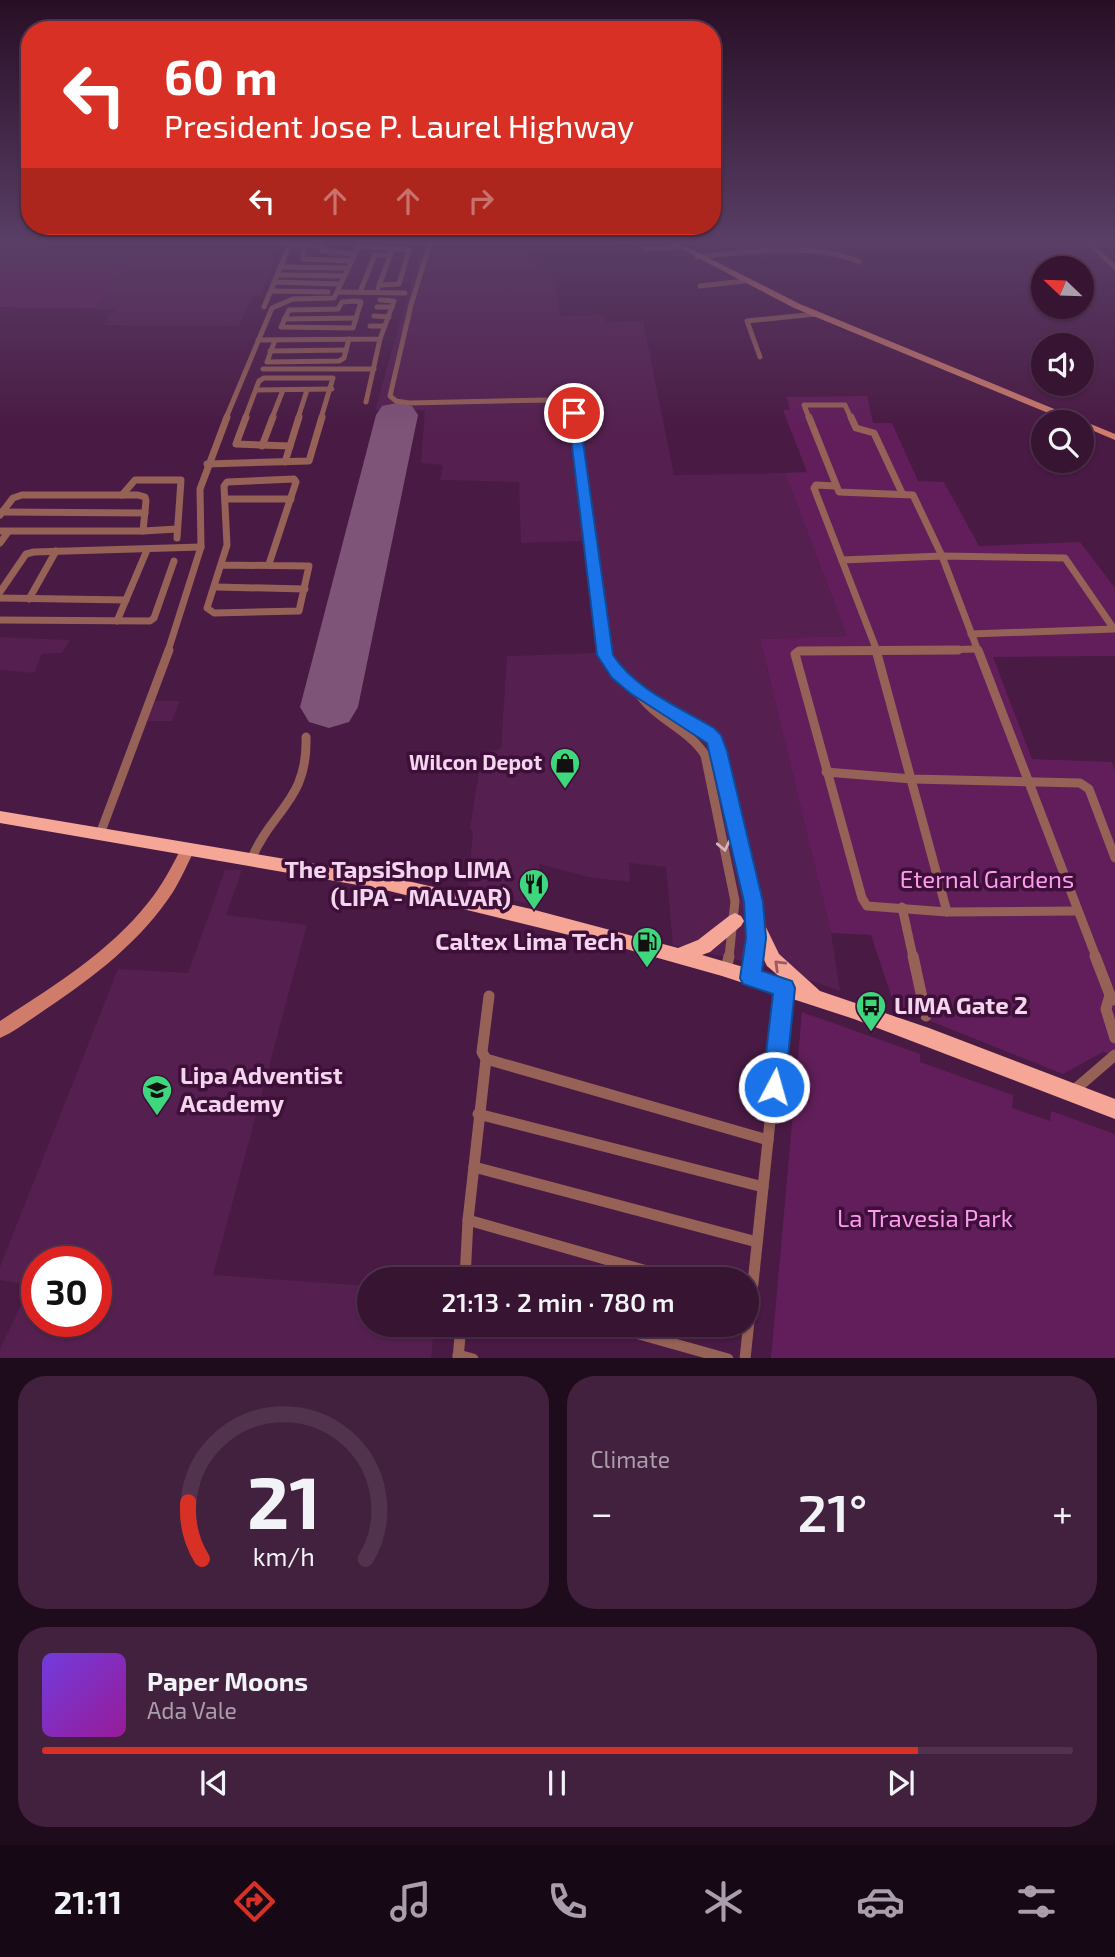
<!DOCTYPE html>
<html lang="en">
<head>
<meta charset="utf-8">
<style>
	body { margin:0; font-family:"Exo 2",sans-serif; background:#42213e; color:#f1f3f6; height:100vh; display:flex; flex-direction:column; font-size:26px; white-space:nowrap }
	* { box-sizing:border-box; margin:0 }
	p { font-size:23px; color:#aa9eac }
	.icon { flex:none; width:38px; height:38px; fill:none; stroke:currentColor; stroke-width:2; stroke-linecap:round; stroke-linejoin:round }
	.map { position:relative; height:1358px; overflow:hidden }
	.side { display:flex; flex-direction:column; gap:18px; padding:18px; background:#1e0b1c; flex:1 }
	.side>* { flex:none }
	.guide { position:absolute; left:21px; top:21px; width:700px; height:214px; border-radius:28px; box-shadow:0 2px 5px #0004,0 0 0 2px #51334d; background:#d93025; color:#fff; overflow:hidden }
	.needle { width:46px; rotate:293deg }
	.fabs { position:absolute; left:1031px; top:256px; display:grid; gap:14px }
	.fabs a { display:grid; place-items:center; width:63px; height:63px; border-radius:50%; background:#371432; box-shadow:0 2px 5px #0004,0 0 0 2px #51334d; font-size:35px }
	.speed { position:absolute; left:21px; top:1246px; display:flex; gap:14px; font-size:35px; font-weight:700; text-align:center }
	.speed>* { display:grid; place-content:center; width:91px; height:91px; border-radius:50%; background:#371432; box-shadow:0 2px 5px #0004,0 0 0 2px #51334d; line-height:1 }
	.speed .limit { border:10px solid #d22; background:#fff; color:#111 }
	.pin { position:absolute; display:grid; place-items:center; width:60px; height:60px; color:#fff; margin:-30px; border:4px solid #fff; border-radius:50%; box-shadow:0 2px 7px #0007 }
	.me { position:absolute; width:77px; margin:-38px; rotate:6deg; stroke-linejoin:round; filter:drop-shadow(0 0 5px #0008) }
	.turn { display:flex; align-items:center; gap:24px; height:147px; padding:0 28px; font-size:32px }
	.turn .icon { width:91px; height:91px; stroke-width:2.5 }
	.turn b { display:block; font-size:49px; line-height:60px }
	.lanes { display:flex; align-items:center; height:66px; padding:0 28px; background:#0003; justify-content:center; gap:35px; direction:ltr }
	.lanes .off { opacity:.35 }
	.big { font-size:52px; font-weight:600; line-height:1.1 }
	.side .card { flex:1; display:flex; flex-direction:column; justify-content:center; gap:10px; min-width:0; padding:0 24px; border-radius:28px; background:#42213e }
	.side .dial { align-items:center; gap:0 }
	.dial svg { height:182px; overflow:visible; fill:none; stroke:#51334d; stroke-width:7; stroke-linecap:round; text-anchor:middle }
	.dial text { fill:#f1f3f6; stroke:none }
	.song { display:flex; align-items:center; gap:21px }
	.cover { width:84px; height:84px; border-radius:10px; background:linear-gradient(135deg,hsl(260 70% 55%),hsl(300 70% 35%)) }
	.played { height:7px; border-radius:4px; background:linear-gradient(90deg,#d93025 85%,#51334d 85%) }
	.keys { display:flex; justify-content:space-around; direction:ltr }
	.heat { display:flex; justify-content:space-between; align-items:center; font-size:38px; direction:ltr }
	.side .tiles { flex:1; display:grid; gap:18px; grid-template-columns:1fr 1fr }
	.card:last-child { grid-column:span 2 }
	.trip { position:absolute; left:357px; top:1267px; width:402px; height:70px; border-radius:35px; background:#371432; box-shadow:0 2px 5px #0004,0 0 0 2px #51334d; font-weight:600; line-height:70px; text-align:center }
	.menu { display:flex; height:112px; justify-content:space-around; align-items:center; background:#160814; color:#aa9eac }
	.menu .icon { width:49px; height:49px }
	.menu .on { color:#d93025 }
	.menu b { font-size:32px; color:#f1f3f6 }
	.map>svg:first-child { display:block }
	.built { fill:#55204f; fill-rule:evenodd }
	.green { fill:#611e5a }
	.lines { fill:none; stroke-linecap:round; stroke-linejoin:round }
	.runway { fill:#7e5478; fill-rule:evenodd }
	.minor-far3 { stroke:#966156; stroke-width:5 }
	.minor-far2 { stroke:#966156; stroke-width:7 }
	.minor-far1 { stroke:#966156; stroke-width:9 }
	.minor { stroke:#966156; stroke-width:11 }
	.secondary { fill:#cf7c6b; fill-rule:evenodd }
	.trunk { fill:#f6a696; fill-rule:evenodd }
	.oneway { stroke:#d7b2c0 }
	.oneway2 { stroke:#9a5a68 }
	.route { fill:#1a73e8; stroke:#114b97; stroke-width:2 }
	.labels { text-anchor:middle; stroke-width:7; stroke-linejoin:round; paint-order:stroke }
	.poi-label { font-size:21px; font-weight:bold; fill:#f3d5ed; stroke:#3e0f39; text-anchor:end }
	.near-poi-label { font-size:24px; font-weight:bold; fill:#f3d5ed; stroke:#3e0f39; text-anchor:end }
	.near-park-label { font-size:24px; fill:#fb9cec; stroke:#3e0f39 }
</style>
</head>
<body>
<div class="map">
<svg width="1115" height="1359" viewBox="0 0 1115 1359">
	<rect width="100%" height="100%" fill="#491a43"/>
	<!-- built -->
	<g class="built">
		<polygon points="0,240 282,240 260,296 253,296 238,326 103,325 115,309 0,307"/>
		<polygon points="347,240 534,240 532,260 540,260 544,274 554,274 560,316 603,315 606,322 643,321 674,475 785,473 847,636 760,639 831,933 840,991 777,969 673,945 666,867 629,863 630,882 587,877 540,864 535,905 468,890 473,831 470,829 482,752 501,749 507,656 598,653 586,541 521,543 519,482 440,480 443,465 421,463 425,410 375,410 422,245"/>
		<polygon points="0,637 70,640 62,653 42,654 34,673 0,670"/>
		<polygon points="155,701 180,701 172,721 147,721"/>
		<path d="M 225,870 L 242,870 L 226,915 L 307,925 L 213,1275 L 369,1286 L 369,1325 L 434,1325 L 431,1358 L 0,1358 L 0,1349 L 31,1285 L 0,1280 L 0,1267 L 118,969 L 188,973 ZM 37,1262 L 96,1262 L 96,1321 L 37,1321 Z"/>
	</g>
	<!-- green -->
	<g class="green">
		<polygon points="134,240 140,240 94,308 0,307 0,268 116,267"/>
		<polygon points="867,396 873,423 892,423 918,481 944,482 979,546 1080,542 1115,588 1115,656 993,657 1032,759 1112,762 1115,771 1115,1056 1103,1052 1063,1074 895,1007 871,935 831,933 760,639 847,636 785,473 807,472 783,410 790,410 787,397"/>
		<polygon points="802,1012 920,1054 920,1062 1013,1095 1012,1108 1050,1121 1051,1111 1115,1134 1115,1358 771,1358"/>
	</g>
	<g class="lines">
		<!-- runway -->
		<polygon class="runway" points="397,403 412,406 418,415 358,707 349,722 329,728 309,722 300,707 376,415 382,406"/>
		<!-- minor-far3 -->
		<g class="minor-far3">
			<polyline points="431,240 411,305 390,396 396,401 409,403 548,400 565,404 573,410 574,418"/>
			<polyline points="1087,240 1115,268"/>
			<polyline points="621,241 634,240"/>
			<polyline points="305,245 303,259 351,261"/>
			<polyline points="645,249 677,247"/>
			<path d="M 696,257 C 741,252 818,242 859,262"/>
			<polyline points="280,267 348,268"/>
			<polyline points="278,275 344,276"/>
			<polyline points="274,282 340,284"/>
			<polyline points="700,286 744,281"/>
			<polyline points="378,288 392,251"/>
			<polyline points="271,291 328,292"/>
			<polyline points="337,292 405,293"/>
			<polyline points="360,292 375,255 391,255"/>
			<polygon points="355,301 361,302 353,328 281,327 289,310 338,309 342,302"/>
			<polyline points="264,307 290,244 319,246 323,247 322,251 354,254"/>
			<polyline points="377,307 392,307"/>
			<polyline points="374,316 389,317"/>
			<polyline points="284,319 356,318"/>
			<polyline points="370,326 385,326"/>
			<polyline points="258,340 380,339 394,301 380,300"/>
			<polyline points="275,340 267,362 339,361 344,358 349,339"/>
			<polyline points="270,351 346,350"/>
			<polyline points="760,357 747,321 816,314"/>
			<polyline points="263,369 374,369"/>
			<polyline points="256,390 332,389"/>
			<polyline points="366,402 380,339"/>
			<polyline points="226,418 272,308 293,299 334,298 359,246 409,250 399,284 380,285"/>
			<polyline points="245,418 259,381 264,378 333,378 321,418"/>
			<polyline points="272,418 283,390"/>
			<polyline points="298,418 307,390"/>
			<polyline points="809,418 804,405 845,405 851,418"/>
		</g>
		<!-- minor-far2 -->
		<g class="minor-far2">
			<polyline points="246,417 236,444 290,446"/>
			<polyline points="574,417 605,651"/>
			<polyline points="809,417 839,492 913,495 942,556 978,651"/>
			<polyline points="851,417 856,428 874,433 902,493"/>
			<polyline points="262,446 273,417"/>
			<polyline points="285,462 299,417"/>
			<polyline points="207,464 309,461 322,417"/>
			<polyline points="835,486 816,485 814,488 877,651"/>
			<polyline points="122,495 135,480 181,480 177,538"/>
			<polyline points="226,499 291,499"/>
			<polyline points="1,512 145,513"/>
			<polyline points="0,515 13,498 22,495 138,495 145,497 146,501 143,531 0,531"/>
			<polyline points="143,531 177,529"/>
			<polyline points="0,543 8,532"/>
			<polyline points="842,560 942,556 1065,558 1114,629 971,634"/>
			<polyline points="222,565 309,566 299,611 214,613 207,608 227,545 224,486 227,482 294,479 296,482 269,564"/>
			<polyline points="216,587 305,589"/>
			<polyline points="0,592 26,554 34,552 201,547"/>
			<polyline points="0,598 126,600"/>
			<polyline points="29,599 56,551"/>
			<polyline points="0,620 150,621 154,618 174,561"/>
			<polyline points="117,621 147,550"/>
			<polyline points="168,651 201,547 200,489 227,417"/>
			<polyline points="799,651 822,651"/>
			<polyline points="900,651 976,649"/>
		</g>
		<!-- minor-far1 -->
		<g class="minor-far1">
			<path d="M 604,650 C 609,686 679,716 708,732 L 715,740 L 753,902 L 756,938 L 754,957"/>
			<polyline points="876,650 947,912"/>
			<polyline points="958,650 799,651 795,654 862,898 867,906 947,912 1076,911"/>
			<polyline points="978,650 1096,957"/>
			<path d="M 636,689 C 653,719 687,727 705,755 L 735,901 L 729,957"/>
			<polyline points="826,772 912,779 1080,783 1089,789 1115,858"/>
			<polyline points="100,834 169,650"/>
			<path d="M 251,860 C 272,809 308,801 306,737"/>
			<polyline points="902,907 913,957"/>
		</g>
		<!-- minor -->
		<g class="minor">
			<polyline points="913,956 926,1016"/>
			<polyline points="1095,956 1110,995 1115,1000"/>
			<polyline points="726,970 729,956"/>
			<polyline points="751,978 754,956"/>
			<polyline points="1110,995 1106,1009 1115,1038"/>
			<polyline points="486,1059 768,1140"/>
			<polyline points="1072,1092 1115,1055"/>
			<polyline points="478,1114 763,1187"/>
			<polyline points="474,1167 757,1242"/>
			<polyline points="468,1220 675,1279"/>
			<polyline points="465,1279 468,1220 486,1059 482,1052 489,996"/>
			<polyline points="607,1325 728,1359"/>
			<polyline points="458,1355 473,1359"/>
			<polyline points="458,1359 461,1325"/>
			<polyline points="745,1359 784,988"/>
		</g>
		<!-- secondary -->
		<g class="secondary">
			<polygon points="664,240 673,240 800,304 1115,434 1115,440 1082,426 1082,422 1070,422 794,308"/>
			<path d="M 188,843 L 193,845 L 195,849 C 188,863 181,879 173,892 C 141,941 94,977 46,1009 C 31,1019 16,1031 0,1038 L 0,1021 C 52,987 108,953 147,904 C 162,886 172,866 183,845 Z"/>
		</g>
		<!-- trunk -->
		<polygon class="trunk" points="0,811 381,875 531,909 678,948 698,940 729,916 735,913 741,916 744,921 741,926 710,952 702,955 781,978 767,966 746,922 749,917 755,914 761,917 779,954 820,991 929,1028 1115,1099 1115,1119 854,1019 722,976 626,949 381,889 0,823"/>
	</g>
	<!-- one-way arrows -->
	<defs><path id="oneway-chevron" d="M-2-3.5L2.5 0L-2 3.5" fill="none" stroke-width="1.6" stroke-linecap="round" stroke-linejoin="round" transform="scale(1.75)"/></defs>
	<use class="oneway" href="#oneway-chevron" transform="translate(724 846) rotate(78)"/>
	<use class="oneway2" href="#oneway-chevron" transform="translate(779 965) rotate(-136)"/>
	<!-- sky -->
	<linearGradient id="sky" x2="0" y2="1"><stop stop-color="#280e25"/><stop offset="0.56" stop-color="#593e66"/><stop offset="1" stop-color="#593e66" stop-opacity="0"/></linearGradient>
	<rect width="1115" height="431" fill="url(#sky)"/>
	<!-- route -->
	<path class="route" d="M 574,409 L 579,413 L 613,655 C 635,689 679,707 714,728 L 721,735 L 727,751 L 763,902 L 766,938 L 762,971 L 792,981 L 795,988 L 785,1087 L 781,1095 L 774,1099 L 766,1095 L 762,1087 L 773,994 L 743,984 L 740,978 L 746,938 L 744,902 L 707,743 L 630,693 L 612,678 L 597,655 L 568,413 Z"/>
	<!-- icons -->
	<defs>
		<g id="shop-pin" transform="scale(1.575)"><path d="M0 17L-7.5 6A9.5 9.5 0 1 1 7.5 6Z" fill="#3fd77d" stroke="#3e0f39"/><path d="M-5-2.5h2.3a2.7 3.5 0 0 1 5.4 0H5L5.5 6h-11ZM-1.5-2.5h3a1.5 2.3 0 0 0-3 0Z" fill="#111"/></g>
		<g id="restaurant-pin" transform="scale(1.575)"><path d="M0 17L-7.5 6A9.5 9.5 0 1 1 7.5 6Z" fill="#3fd77d" stroke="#3e0f39"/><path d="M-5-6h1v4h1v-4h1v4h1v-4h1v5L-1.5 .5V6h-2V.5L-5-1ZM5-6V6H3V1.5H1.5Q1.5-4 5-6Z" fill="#111"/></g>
		<g id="fuel-pin" transform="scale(1.575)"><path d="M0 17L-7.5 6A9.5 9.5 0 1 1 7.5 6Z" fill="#3fd77d" stroke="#3e0f39"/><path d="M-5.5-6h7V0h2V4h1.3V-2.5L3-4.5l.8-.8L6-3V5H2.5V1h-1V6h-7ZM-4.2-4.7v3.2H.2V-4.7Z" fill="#111"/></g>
		<g id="bus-pin" transform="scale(1.575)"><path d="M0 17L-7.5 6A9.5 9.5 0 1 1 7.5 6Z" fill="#3fd77d" stroke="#3e0f39"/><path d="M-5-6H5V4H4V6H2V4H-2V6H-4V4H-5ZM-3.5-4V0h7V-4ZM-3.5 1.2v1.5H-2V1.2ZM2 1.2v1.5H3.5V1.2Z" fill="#111"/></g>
		<g id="school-pin" transform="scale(1.575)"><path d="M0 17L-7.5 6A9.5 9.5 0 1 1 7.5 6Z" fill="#3fd77d" stroke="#3e0f39"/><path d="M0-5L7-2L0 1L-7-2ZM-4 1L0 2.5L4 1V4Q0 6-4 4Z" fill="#111"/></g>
	</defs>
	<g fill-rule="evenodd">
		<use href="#shop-pin" x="565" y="763"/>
		<use href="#restaurant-pin" x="534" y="884"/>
		<use href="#fuel-pin" x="647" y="942"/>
		<use href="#bus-pin" x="871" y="1006"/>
		<use href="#school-pin" x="157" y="1090"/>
	</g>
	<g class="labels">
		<!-- poi labels -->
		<g class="poi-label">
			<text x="542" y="770">Wilcon Depot</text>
		</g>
		<!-- near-poi labels -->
		<g class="near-poi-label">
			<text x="511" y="878">The TapsiShop LIMA<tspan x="511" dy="28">(LIPA - MALVAR)</tspan></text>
			<text x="624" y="950">Caltex Lima Tech</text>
			<text x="894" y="1014" text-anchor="start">LIMA Gate 2</text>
			<text x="180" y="1084" text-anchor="start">Lipa Adventist<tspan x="180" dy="28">Academy</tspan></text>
		</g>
		<!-- near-park labels -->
		<g class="near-park-label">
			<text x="987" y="888">Eternal Gardens</text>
			<text x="925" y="1227">La Travesia Park</text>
		</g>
	</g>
</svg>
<div class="fabs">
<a><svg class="needle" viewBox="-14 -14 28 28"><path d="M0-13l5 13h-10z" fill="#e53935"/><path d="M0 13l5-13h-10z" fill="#aa9eac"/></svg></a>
<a><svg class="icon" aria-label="sound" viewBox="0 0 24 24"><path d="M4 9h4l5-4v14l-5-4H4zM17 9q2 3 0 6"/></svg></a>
<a><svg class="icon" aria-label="search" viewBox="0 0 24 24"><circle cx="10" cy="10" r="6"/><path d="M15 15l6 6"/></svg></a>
</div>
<div class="speed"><div class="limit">30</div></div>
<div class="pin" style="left:574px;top:413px;background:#d93025"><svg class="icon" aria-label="arrive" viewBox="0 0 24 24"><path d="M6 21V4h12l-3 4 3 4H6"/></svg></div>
<svg class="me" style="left:774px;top:1087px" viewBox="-20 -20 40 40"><circle r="17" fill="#1a73e8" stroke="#fff" stroke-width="3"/><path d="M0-11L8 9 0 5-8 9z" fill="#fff"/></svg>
<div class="trip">21:13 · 2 min · 780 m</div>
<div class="guide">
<div class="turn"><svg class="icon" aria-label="left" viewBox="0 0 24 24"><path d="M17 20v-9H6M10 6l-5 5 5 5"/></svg><div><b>60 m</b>President Jose P. Laurel Highway</div></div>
<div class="lanes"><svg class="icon" aria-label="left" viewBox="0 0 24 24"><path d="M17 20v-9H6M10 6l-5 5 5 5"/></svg><svg class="icon off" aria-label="ahead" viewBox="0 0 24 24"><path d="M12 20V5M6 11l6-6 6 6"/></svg><svg class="icon off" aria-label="ahead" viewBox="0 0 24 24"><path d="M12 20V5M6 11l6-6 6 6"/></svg><svg class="icon off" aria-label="right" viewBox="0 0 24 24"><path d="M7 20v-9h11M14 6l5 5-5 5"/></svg></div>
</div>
</div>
<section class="side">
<div class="tiles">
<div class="card dial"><svg viewBox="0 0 100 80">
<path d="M14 69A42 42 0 1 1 86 69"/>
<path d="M14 69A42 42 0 0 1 8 44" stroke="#d93025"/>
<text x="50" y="56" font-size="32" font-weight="700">21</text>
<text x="50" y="72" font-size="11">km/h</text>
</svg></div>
<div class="card"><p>Climate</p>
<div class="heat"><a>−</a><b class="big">21°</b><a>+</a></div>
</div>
<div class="card">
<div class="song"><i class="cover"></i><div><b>Paper Moons</b><p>Ada Vale</p></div></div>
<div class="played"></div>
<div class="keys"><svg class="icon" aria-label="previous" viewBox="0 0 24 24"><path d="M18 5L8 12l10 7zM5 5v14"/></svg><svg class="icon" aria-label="pause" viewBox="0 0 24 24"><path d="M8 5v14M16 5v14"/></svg><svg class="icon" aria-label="next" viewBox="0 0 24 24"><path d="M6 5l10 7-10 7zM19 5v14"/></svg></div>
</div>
</div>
</section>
<nav class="menu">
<b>21:11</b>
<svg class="icon on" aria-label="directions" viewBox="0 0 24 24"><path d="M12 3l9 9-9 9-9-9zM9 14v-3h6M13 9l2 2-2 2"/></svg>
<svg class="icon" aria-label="music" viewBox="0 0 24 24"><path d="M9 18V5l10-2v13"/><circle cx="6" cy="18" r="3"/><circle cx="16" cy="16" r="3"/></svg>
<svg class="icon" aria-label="phone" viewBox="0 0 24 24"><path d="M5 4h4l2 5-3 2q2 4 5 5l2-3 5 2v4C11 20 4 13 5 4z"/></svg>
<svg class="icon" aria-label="climate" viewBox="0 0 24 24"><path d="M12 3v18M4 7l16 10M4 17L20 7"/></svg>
<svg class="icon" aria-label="car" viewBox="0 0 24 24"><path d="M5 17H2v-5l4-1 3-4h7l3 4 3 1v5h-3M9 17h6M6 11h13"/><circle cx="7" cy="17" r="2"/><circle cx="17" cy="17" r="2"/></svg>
<svg class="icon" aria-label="filters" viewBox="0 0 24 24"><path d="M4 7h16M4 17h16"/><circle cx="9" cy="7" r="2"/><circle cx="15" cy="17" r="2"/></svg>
</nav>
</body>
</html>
